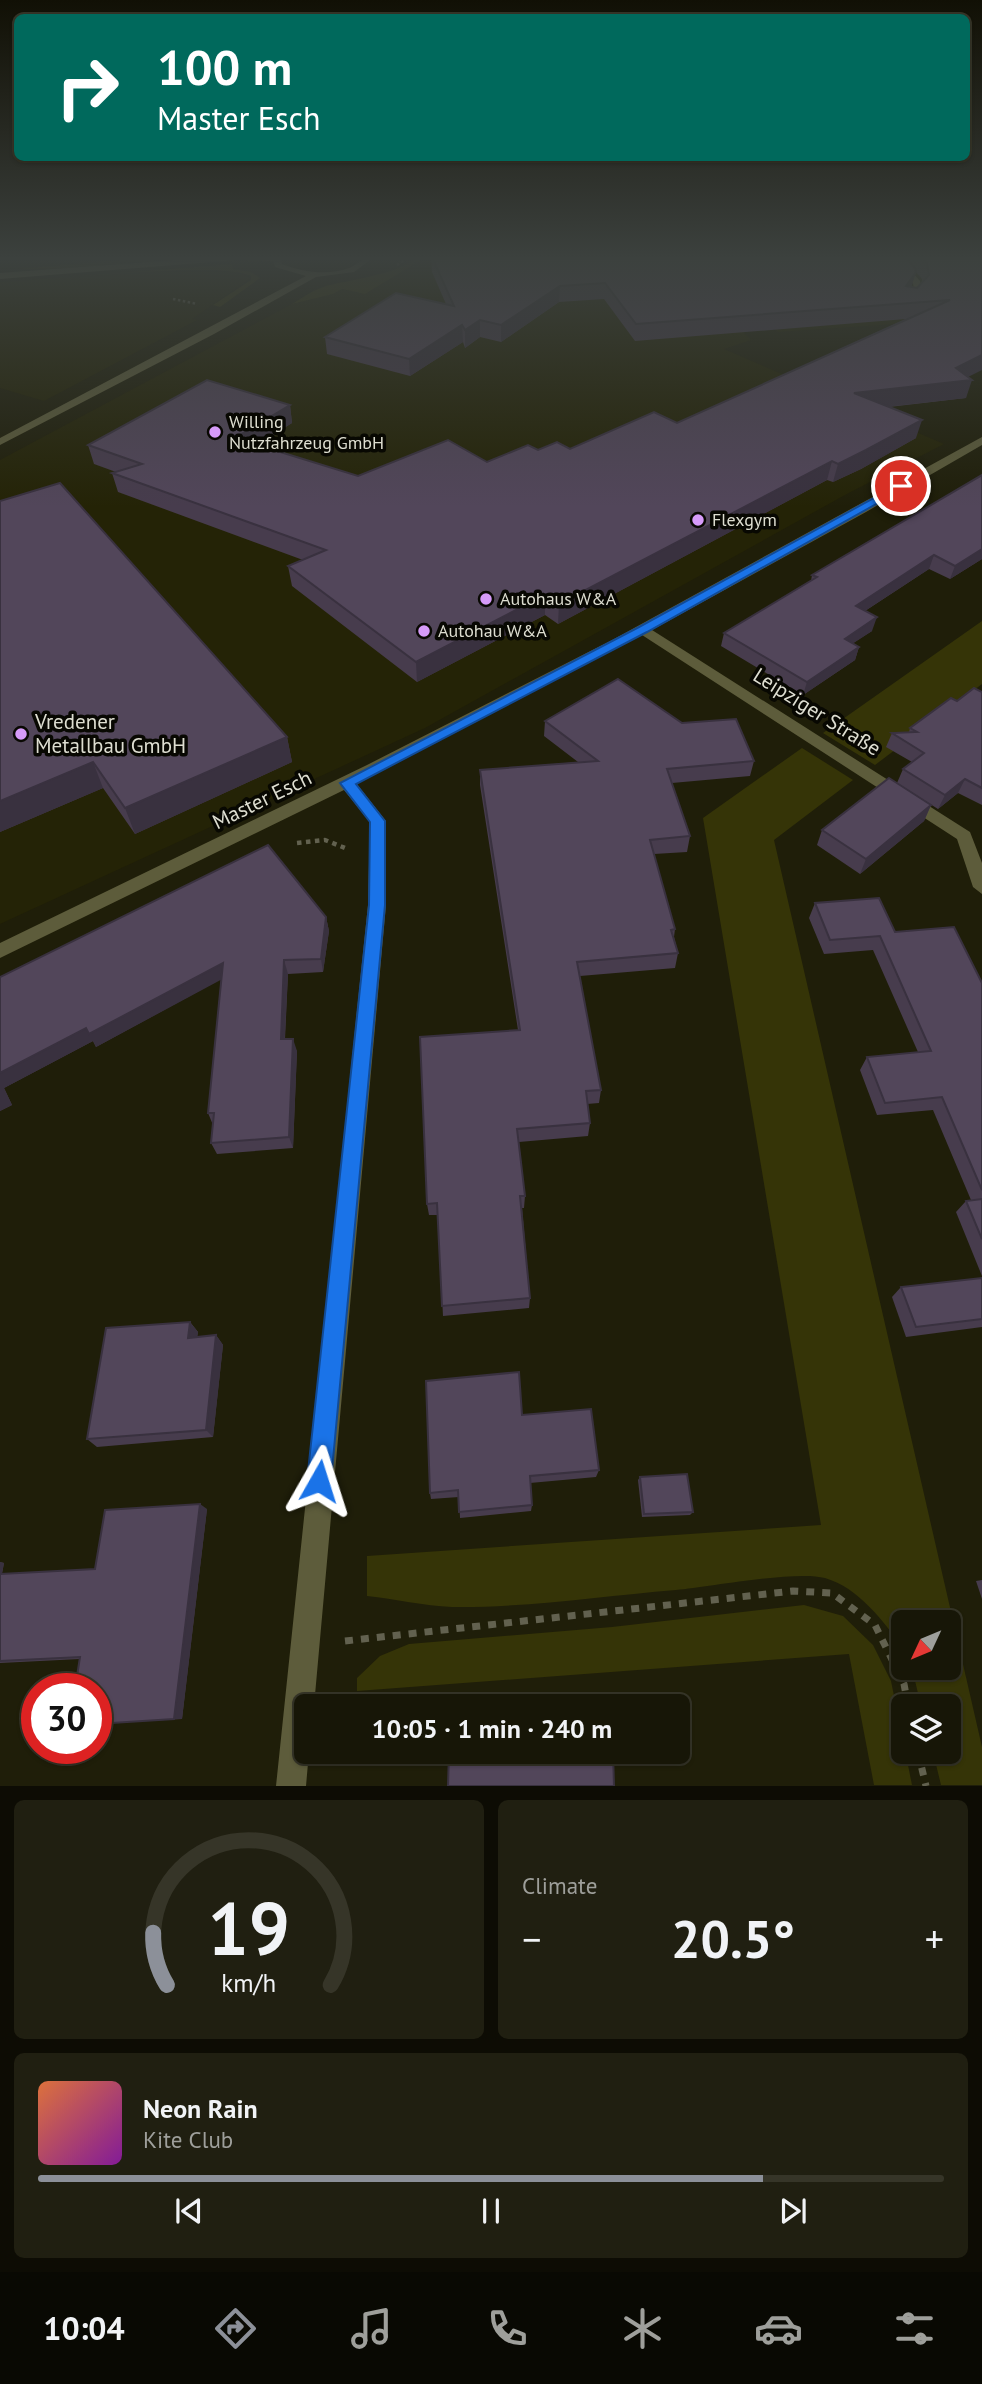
<!DOCTYPE html>
<html lang="en">
<head>
<meta charset="utf-8">
<style>
	body { margin:0; font-family:"PT Sans",sans-serif; background:#201f11; color:#f1f3f6; height:100vh; display:flex; flex-direction:column; font-size:26px; white-space:nowrap }
	* { box-sizing:border-box; margin:0 }
	p { font-size:23px; color:#9e9f9b }
	.icon { flex:none; width:38px; height:38px; fill:none; stroke:currentColor; stroke-width:2; stroke-linecap:round; stroke-linejoin:round }
	.map { position:relative; height:1786px; overflow:hidden }
	.drawer { display:flex; flex-direction:column; gap:14px; padding:14px; background:#0d0c04; flex:1 }
	.drawer>* { flex:none }
	.hud { position:absolute; left:14px; top:14px; width:956px; height:147px; border-radius:10px; box-shadow:0 2px 5px #0004,0 0 0 2px #363528; background:#00695c; color:#fff; overflow:hidden }
	.needle { width:46px; rotate:226deg }
	.buttons { position:absolute; left:891px; top:1610px; display:grid; gap:14px }
	.buttons a { display:grid; place-items:center; width:70px; height:70px; border-radius:10px; background:#171607; box-shadow:0 2px 5px #0004,0 0 0 2px #363528; font-size:35px }
	.speed { position:absolute; left:21px; top:1673px; display:flex; gap:14px; font-size:35px; font-weight:700; text-align:center }
	.speed>* { display:grid; place-content:center; width:91px; height:91px; border-radius:50%; background:#171607; box-shadow:0 2px 5px #0004,0 0 0 2px #363528; line-height:1 }
	.speed .limit { border:10px solid #d22; background:#fff; color:#111 }
	.pin { position:absolute; display:grid; place-items:center; width:60px; height:60px; color:#fff; margin:-30px; border:4px solid #fff; border-radius:50%; box-shadow:0 2px 7px #0007 }
	.me { position:absolute; width:77px; margin:-38px; rotate:6deg; stroke-linejoin:round; filter:drop-shadow(0 0 5px #0008) }
	.turn { display:flex; align-items:center; gap:24px; height:147px; padding:0 28px; font-size:32px }
	.turn .icon { width:91px; height:91px; stroke-width:2.5 }
	.turn b { display:block; font-size:49px; line-height:60px }
	.big { font-size:52px; font-weight:600; line-height:1.1 }
	.drawer .card { flex:1; display:flex; flex-direction:column; justify-content:center; gap:10px; min-width:0; padding:0 24px; border-radius:10px; background:#201f11 }
	.drawer .dial { align-items:center; gap:0 }
	.dial svg { height:182px; overflow:visible; fill:none; stroke:#363528; stroke-width:7; stroke-linecap:round; text-anchor:middle }
	.dial text { fill:#f1f3f6; stroke:none }
	.song { display:flex; align-items:center; gap:21px }
	.cover { width:84px; height:84px; border-radius:10px; background:linear-gradient(135deg,hsl(20 70% 55%),hsl(290 70% 35%)) }
	.played { height:7px; border-radius:4px; background:linear-gradient(90deg,#8c9099 80%,#363528 80%) }
	.keys { display:flex; justify-content:space-around; direction:ltr }
	.heat { display:flex; justify-content:space-between; align-items:center; font-size:38px; direction:ltr }
	.drawer .tiles { flex:1; display:grid; gap:14px; grid-template-columns:1fr 1fr }
	.card:last-child { grid-column:span 2 }
	.trip { position:absolute; left:294px; top:1694px; width:396px; height:70px; border-radius:10px; background:#171607; box-shadow:0 2px 5px #0004,0 0 0 2px #363528; font-weight:600; line-height:70px; text-align:center }
	.menu { display:flex; height:112px; justify-content:space-around; align-items:center; background:#090903; color:#9e9f9b }
	.menu .icon { width:49px; height:49px }
	.menu .selected { color:#8c9099 }
	.menu b { font-size:32px; color:#f1f3f6 }
	.map>svg:first-child { display:block }
	.built { fill:#242306 }
	.green { fill:#353407 }
	.lines { fill:none; stroke-linecap:round; stroke-linejoin:round }
	.path-far2 { stroke:#62614f; stroke-width:2.5; stroke-dasharray:2.5 2.5; stroke-linecap:butt }
	.path-far1 { stroke:#62614f; stroke-width:4.5; stroke-dasharray:4.5 4.5; stroke-linecap:butt }
	.path { stroke:#62614f; stroke-width:7; stroke-dasharray:8 8; stroke-linecap:butt }
	.service { fill:#5d5c3b; fill-rule:evenodd }
	.minor { fill:#5d5c3b; fill-rule:evenodd }
	.tertiary { fill:#5d5c3b; fill-rule:evenodd }
	.wall { fill:#473c4d; fill-rule:evenodd }
	.shaded-wall { fill:#39313f }
	.building { fill:#52465a; stroke:#39313f; stroke-width:2 }
	.route { fill:#1a73e8; stroke:#114b97; stroke-width:2 }
	.poi-dot { fill:#d69bf9; stroke:#080802; stroke-width:2.5 }
	.labels { text-anchor:middle; stroke-width:7; stroke-linejoin:round; paint-order:stroke }
	.far-poi-label { font-size:18px; fill:#deded1; stroke:#080802; text-anchor:start }
	.street-label { font-size:21px; fill:#deded1; stroke:#080802 }
	.poi-label { font-size:21px; fill:#deded1; stroke:#080802; text-anchor:start }
</style>
</head>
<body>
<div class="map">
<svg width="982" height="1786" viewBox="0 0 982 1786">
	<rect width="100%" height="100%" fill="#1f1e09"/>
	<!-- built -->
	<g class="built">
		<polygon points="426,257 982,257 911,323 778,332 766,320 735,324 751,340 724,349 944,444 845,495 425,728 0,924 0,460 292,304 333,294 342,289 365,294"/>
		<polygon points="162,272 235,272 251,278 192,319 197,320 44,401 0,388 0,282"/>
	</g>
	<!-- green -->
	<g class="green">
		<polygon points="156,257 194,257 73,268 17,269"/>
		<path d="M 426,257 L 365,294 L 342,289 L 333,294 L 292,304 C 302,298 313,290 326,286 C 344,281 404,273 413,258 Z"/>
		<path d="M 232,264 L 233,269 L 251,272 L 260,278 L 220,307 L 213,305 L 251,280 L 251,276 C 218,261 66,279 21,281 Z"/>
		<polygon points="982,621 982,684 875,765 823,733"/>
		<path d="M 802,748 L 853,780 L 774,840 L 982,1747 L 982,1785 L 941,1785 L 933,1752 L 948,1752 L 948,1706 L 921,1706 L 912,1668 L 948,1668 L 948,1622 L 903,1622 L 903,1648 C 883,1621 859,1588 825,1578 C 796,1570 710,1587 676,1590 C 602,1596 527,1608 452,1607 C 424,1606 395,1599 367,1596 L 367,1556 L 821,1525 L 703,818 Z"/>
		<polygon points="804,1605 843,1616 873,1645 891,1681 912,1785 874,1785 849,1654 357,1691 357,1678 380,1656 409,1644 612,1627"/>
	</g>
	<g class="lines">
		<!-- path-far2 -->
		<g class="path-far2">
			<polyline points="397,265 409,257"/>
			<polyline points="173,299 197,304"/>
		</g>
		<!-- path-far1 -->
		<polyline class="path-far1" points="297,843 325,840 345,848"/>
		<!-- path -->
		<g class="path">
			<polyline points="345,1641 793,1591 832,1593 875,1625 904,1684 908,1706"/>
			<polyline points="918,1752 926,1786"/>
		</g>
		<!-- service -->
		<polygon class="service" points="890,257 899,257 920,281 922,290 910,303 903,301 914,289 913,283"/>
		<!-- minor -->
		<polygon class="minor" points="982,437 982,445 866,512 652,630 970,832 982,863 982,894 973,887 957,839 642,635 356,783 386,821 386,905 314,1706 306,1706 306,1752 309,1752 306,1786 276,1786 368,905 370,822 344,790 0,958 0,943 367,765 614,639"/>
		<!-- tertiary -->
		<path class="tertiary" d="M 216,257 L 280,257 L 282,264 C 302,272 328,276 349,268 C 359,264 363,257 374,257 L 354,272 L 316,277 L 214,334 L 0,445 L 0,438 L 306,276 L 275,267 L 273,261 L 237,260 L 0,279 L 0,273 Z"/>
	</g>
	<!-- wall -->
	<g class="wall">
		<path d="M 431,257 L 982,257 L 966,398 L 889,407 L 916,438 L 861,469 L 833,482 L 827,480 L 558,624 L 545,615 L 417,682 L 292,586 L 288,566 L 303,560 L 118,492 L 112,473 L 116,472 L 94,464 L 88,445 L 290,405 L 292,423 L 257,445 L 358,476 L 487,462 L 538,450 L 570,449 L 677,423 L 906,319 L 635,341 L 604,299 L 559,302 L 501,342 L 480,337 L 465,348 L 463,342 L 410,376 L 327,354 L 325,337 L 446,304 L 432,272 ZM 916,272 L 922,279 L 922,282 L 917,288 L 911,287 Z"/>
		<polygon points="982,475 982,559 950,579 929,569 865,611 872,631 853,643 859,647 855,660 803,695 721,646 724,633 811,581 812,575"/>
		<polygon points="0,501 287,737 292,762 135,834 103,788 0,832"/>
		<polygon points="982,692 982,805 958,793 938,809 897,783 903,769 912,762 886,747 892,733 909,732 910,728 957,701"/>
		<polygon points="545,721 682,723 754,761 750,776 672,783 690,836 687,852 654,854 675,929 674,937 678,953 675,968 580,976 601,1090 599,1103 587,1104 590,1123 588,1136 519,1142 525,1196 524,1208 522,1208 530,1298 529,1308 443,1316 438,1215 429,1215 427,1204 518,1030 480,785 480,770 578,762 544,736"/>
		<polygon points="931,805 924,821 860,874 817,845 822,830"/>
		<polygon points="815,903 895,932 982,983 982,1276 956,1212 966,1201 971,1200 933,1110 877,1115 860,1070 867,1057 918,1052 873,950 824,954 809,918"/>
		<polygon points="326,917 329,931 323,972 288,974 285,1039 297,1051 293,1148 217,1154 211,1143 213,1125 208,1113 221,979 96,1047 93,1041 4,1088 12,1105 0,1111 0,977"/>
		<polygon points="982,1278 982,1327 906,1337 892,1297 901,1287"/>
		<polygon points="190,1322 198,1332 197,1337 216,1335 223,1345 213,1437 97,1447 87,1439"/>
		<polygon points="522,1415 599,1470 596,1477 530,1483 532,1505 531,1511 460,1518 459,1497 431,1499 430,1493"/>
		<polygon points="640,1477 693,1512 690,1515 642,1517 638,1480"/>
		<polygon points="207,1509 182,1719 96,1724 96,1689 80,1659 0,1663 0,1562 4,1563 2,1574 95,1569"/>
		<polygon points="982,1580 982,1599 976,1581"/>
	</g>
	<!-- shaded-wall -->
	<g class="shaded-wall">
		<polygon points="916,272 911,288 906,286"/>
		<polygon points="560,286 559,302 501,342 501,325"/>
		<polygon points="480,320 480,337 465,348 465,330"/>
		<polygon points="462,325 463,342 410,376 409,359"/>
		<polygon points="982,355 982,370 958,382 972,380 966,398 849,411 854,393 956,368"/>
		<polygon points="290,405 292,423 239,456 235,438"/>
		<polygon points="922,420 916,438 861,469 833,482 838,464"/>
		<polygon points="832,461 827,480 558,624 559,604"/>
		<polygon points="982,549 982,559 950,579 955,566"/>
		<polygon points="934,555 929,569 851,620 856,606"/>
		<polygon points="545,595 545,615 417,682 416,662"/>
		<polygon points="877,617 872,631 840,652 845,639"/>
		<polygon points="859,647 855,660 803,695 807,682"/>
		<polygon points="287,737 292,762 135,834 125,808"/>
		<polygon points="93,762 103,788 0,832 0,801"/>
		<polygon points="965,779 958,793 938,809 945,795"/>
		<polygon points="931,805 924,821 860,874 866,859"/>
		<polygon points="326,917 329,931 323,972 321,959"/>
		<polygon points="284,960 288,974 284,1052 281,1039"/>
		<polygon points="223,963 228,976 96,1047 93,1041 4,1088 12,1105 0,1111 0,1073 86,1028"/>
		<polygon points="293,1039 297,1051 293,1148 289,1137"/>
		<polygon points="190,1322 198,1332 196,1347 188,1338"/>
		<polygon points="216,1335 223,1345 213,1437 206,1430"/>
		<polygon points="200,1504 207,1509 182,1719 174,1719"/>
		<polygon points="0,1562 4,1563 1,1578 0,1578"/>
	</g>
	<!-- building -->
	<g class="building">
		<polygon points="432,257 905,257 915,268 916,272 906,286 917,288 929,275 927,263 921,257 982,257 982,355 956,368 972,380 854,393 922,420 866,450 838,464 832,461 559,604 545,595 416,662 288,566 326,550 112,473 142,464 88,445 207,380 290,405 235,438 358,476 448,440 487,462 528,445 538,450 557,442 570,449 654,412 677,423 950,300 636,324 605,283 560,286 501,325 480,320 465,330 462,325 409,359 325,337 396,293 454,306"/>
		<polygon points="982,475 982,549 955,566 934,555 856,606 877,617 845,639 859,647 807,682 724,633 817,577 812,575"/>
		<polygon points="60,483 287,737 125,808 93,762 0,801 0,501"/>
		<polygon points="618,679 682,723 736,719 754,761 667,769 690,836 650,840 675,929 671,930 678,953 577,962 601,1090 586,1091 590,1123 517,1129 525,1196 520,1196 530,1298 442,1306 437,1203 427,1204 420,1037 520,1030 480,770 598,761 545,721"/>
		<polygon points="974,688 982,692 982,788 965,779 945,795 903,769 924,753 892,733 917,732 910,728 951,698 957,701"/>
		<polygon points="889,778 931,805 866,859 822,830"/>
		<polygon points="268,845 326,917 321,959 284,960 281,1039 293,1039 289,1137 211,1143 214,1113 208,1113 223,963 89,1034 86,1028 0,1073 0,977"/>
		<polygon points="879,898 895,932 954,927 982,983 982,1190 942,1097 885,1103 867,1057 931,1051 880,936 830,940 815,903"/>
		<polygon points="982,1199 982,1239 966,1201"/>
		<polygon points="982,1278 982,1319 916,1327 901,1287"/>
		<polygon points="190,1322 188,1338 216,1335 206,1430 87,1439 106,1328"/>
		<polygon points="519,1372 522,1415 591,1409 599,1470 530,1476 532,1505 459,1512 458,1490 430,1493 426,1381"/>
		<polygon points="687,1474 693,1512 644,1514 640,1477"/>
		<polygon points="200,1504 174,1719 96,1724 96,1689 75,1689 80,1657 0,1661 0,1574 95,1569 105,1510"/>
		<polygon points="449,1752 613,1752 614,1786 448,1786"/>
	</g>
	<!-- sky -->
	<linearGradient id="sky" x2="0" y2="1"><stop stop-color="#111005"/><stop offset="0.51" stop-color="#3c413e"/><stop offset="1" stop-color="#3c413e" stop-opacity="0"/></linearGradient>
	<rect width="982" height="507" fill="url(#sky)"/>
	<!-- route -->
	<polygon class="route" points="901,483 906,486 905,488 647,632 356,784 385,821 385,905 331,1481 327,1490 319,1493 311,1490 307,1481 369,905 370,822 340,783 639,627"/>
	<!-- markers -->
	<g class="poi-dot">
		<circle cx="215" cy="432" r="7"/>
		<circle cx="698" cy="520" r="7"/>
		<circle cx="486" cy="599" r="7"/>
		<circle cx="424" cy="631" r="7"/>
		<circle cx="21" cy="734" r="7"/>
	</g>
	<g class="labels">
		<!-- far-poi labels -->
		<g class="far-poi-label">
			<text x="229" y="428">Willing<tspan x="229" dy="21">Nutzfahrzeug GmbH</tspan></text>
			<text x="712" y="526">Flexgym</text>
			<text x="500" y="605">Autohaus W&amp;A</text>
			<text x="438" y="637">Autohau W&amp;A</text>
		</g>
		<!-- street labels -->
		<g class="street-label">
			<text transform="translate(817 712) rotate(32)" y="7">Leipziger Straße</text>
			<text transform="translate(262 800) rotate(-26)" y="7">Master Esch</text>
		</g>
		<!-- poi labels -->
		<g class="poi-label">
			<text x="35" y="729">Vredener<tspan x="35" dy="24">Metallbau GmbH</tspan></text>
		</g>
	</g>
</svg>
<div class="buttons">
<a><svg class="needle" viewBox="-14 -14 28 28"><path d="M0-13l5 13h-10z" fill="#e53935"/><path d="M0 13l5-13h-10z" fill="#9e9f9b"/></svg></a>
<a><svg class="icon" aria-label="layers" viewBox="0 0 24 24"><path d="M12 4l9 5-9 5-9-5zM3 14l9 5 9-5"/></svg></a>
</div>
<div class="speed"><div class="limit">30</div></div>
<div class="pin" style="left:901px;top:486px;background:#d93025"><svg class="icon" aria-label="arrive" viewBox="0 0 24 24"><path d="M6 21V4h12l-3 4 3 4H6"/></svg></div>
<svg class="me" style="left:319px;top:1481px" viewBox="-20 -20 40 40"><path d="M0-17L14 15 0 8-14 15z" fill="#1a73e8" stroke="#fff" stroke-width="4"/></svg>
<div class="trip">10:05 · 1 min · 240 m</div>
<div class="hud">
<div class="turn"><svg class="icon" aria-label="right" viewBox="0 0 24 24"><path d="M7 20v-9h11M14 6l5 5-5 5"/></svg><div><b>100 m</b>Master Esch</div></div>
</div>
</div>
<section class="drawer">
<div class="tiles">
<div class="card dial"><svg viewBox="0 0 100 80">
<path d="M14 69A42 42 0 1 1 86 69"/>
<path d="M14 69A42 42 0 0 1 8 46" stroke="#8c9099"/>
<text x="50" y="56" font-size="32" font-weight="700">19</text>
<text x="50" y="72" font-size="11">km/h</text>
</svg></div>
<div class="card"><p>Climate</p>
<div class="heat"><a>−</a><b class="big">20.5°</b><a>+</a></div>
</div>
<div class="card">
<div class="song"><i class="cover"></i><div><b>Neon Rain</b><p>Kite Club</p></div></div>
<div class="played"></div>
<div class="keys"><svg class="icon" aria-label="previous" viewBox="0 0 24 24"><path d="M18 5L8 12l10 7zM5 5v14"/></svg><svg class="icon" aria-label="pause" viewBox="0 0 24 24"><path d="M8 5v14M16 5v14"/></svg><svg class="icon" aria-label="next" viewBox="0 0 24 24"><path d="M6 5l10 7-10 7zM19 5v14"/></svg></div>
</div>
</div>
</section>
<nav class="menu">
<b>10:04</b>
<svg class="icon selected" aria-label="directions" viewBox="0 0 24 24"><path d="M12 3l9 9-9 9-9-9zM9 14v-3h6M13 9l2 2-2 2"/></svg>
<svg class="icon" aria-label="music" viewBox="0 0 24 24"><path d="M9 18V5l10-2v13"/><circle cx="6" cy="18" r="3"/><circle cx="16" cy="16" r="3"/></svg>
<svg class="icon" aria-label="phone" viewBox="0 0 24 24"><path d="M5 4h4l2 5-3 2q2 4 5 5l2-3 5 2v4C11 20 4 13 5 4z"/></svg>
<svg class="icon" aria-label="climate" viewBox="0 0 24 24"><path d="M12 3v18M4 7l16 10M4 17L20 7"/></svg>
<svg class="icon" aria-label="car" viewBox="0 0 24 24"><path d="M5 17H2v-5l4-1 3-4h7l3 4 3 1v5h-3M9 17h6M6 11h13"/><circle cx="7" cy="17" r="2"/><circle cx="17" cy="17" r="2"/></svg>
<svg class="icon" aria-label="filters" viewBox="0 0 24 24"><path d="M4 7h16M4 17h16"/><circle cx="9" cy="7" r="2"/><circle cx="15" cy="17" r="2"/></svg>
</nav>
</body>
</html>
